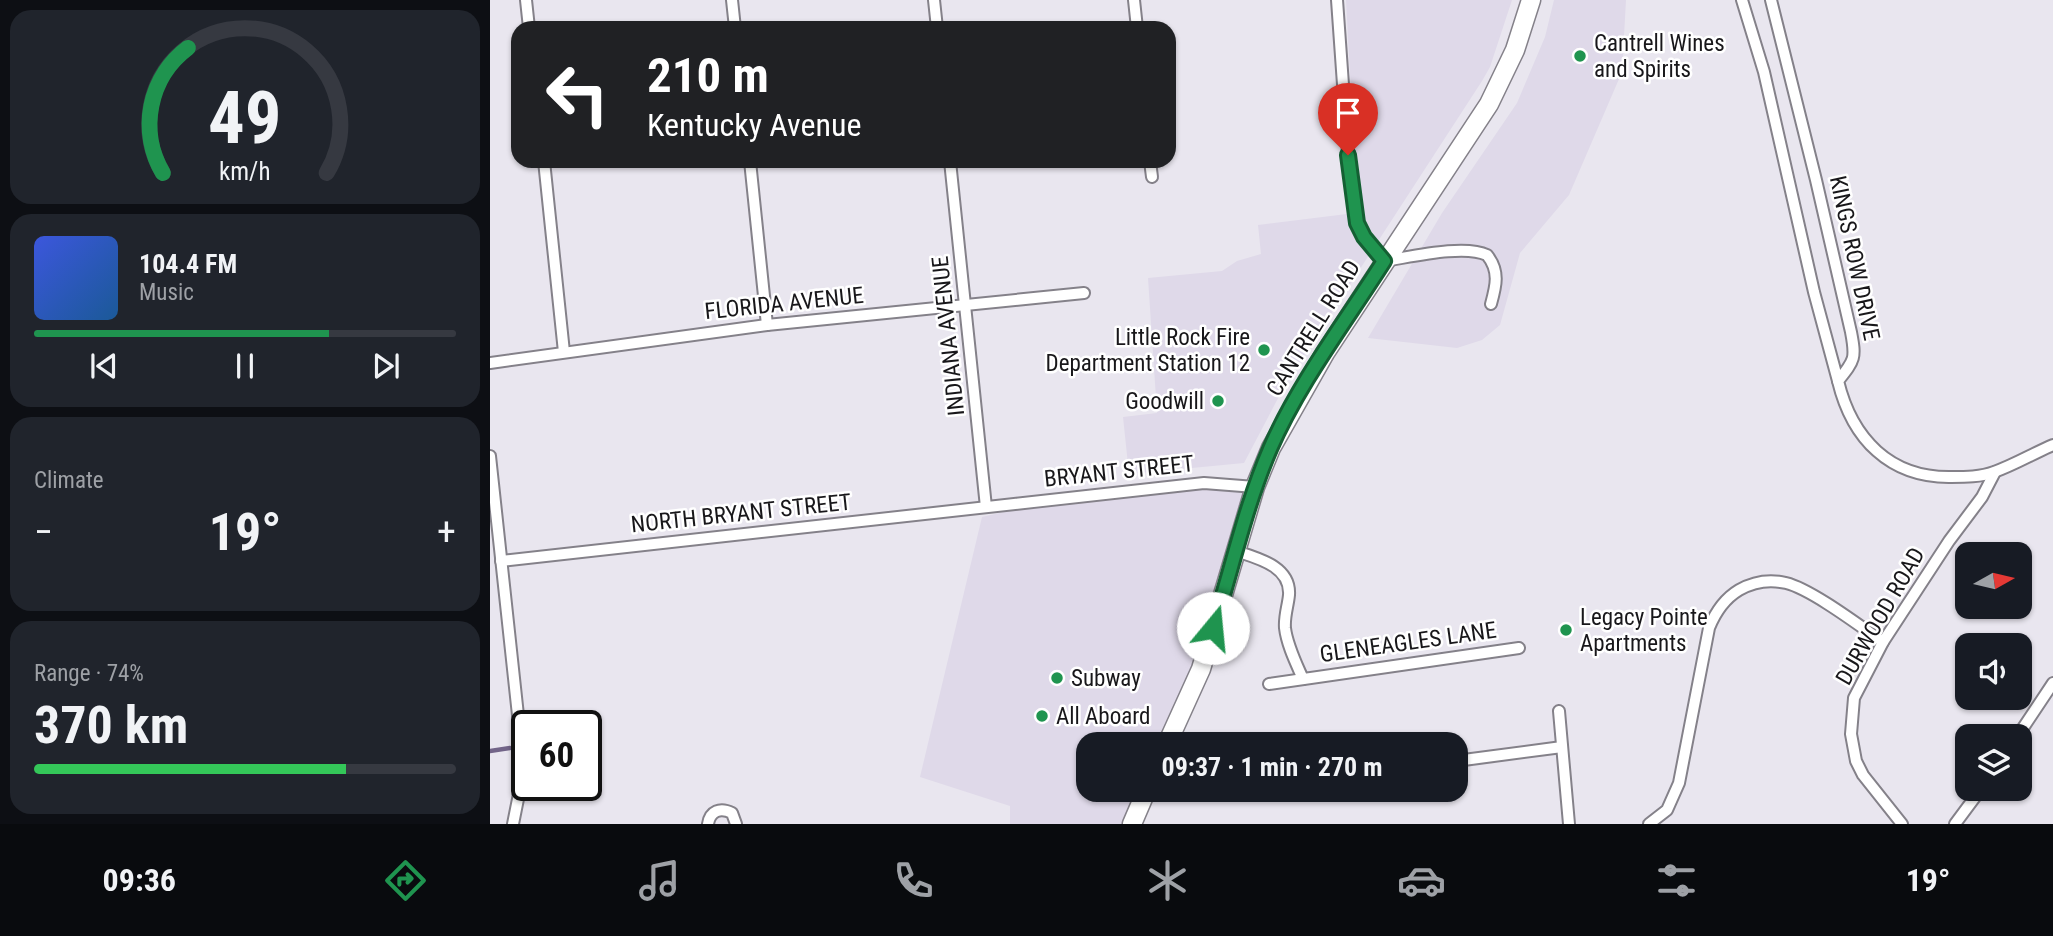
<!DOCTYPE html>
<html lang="en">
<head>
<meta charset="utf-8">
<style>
	body { margin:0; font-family:"Roboto Condensed",sans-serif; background:#20242c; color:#f1f3f6; height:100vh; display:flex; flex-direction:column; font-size:26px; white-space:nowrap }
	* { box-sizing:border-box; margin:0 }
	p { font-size:23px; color:#9ea1a6 }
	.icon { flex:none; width:38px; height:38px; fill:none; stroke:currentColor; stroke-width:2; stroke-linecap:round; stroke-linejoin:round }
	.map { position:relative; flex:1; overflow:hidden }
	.sheet { display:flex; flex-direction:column; gap:10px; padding:10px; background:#0d0f14; width:490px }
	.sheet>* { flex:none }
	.guide { position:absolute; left:21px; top:21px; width:665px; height:147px; border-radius:21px; box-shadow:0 2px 5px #0004; background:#202124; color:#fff; overflow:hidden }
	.needle { width:46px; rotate:82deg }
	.tools { position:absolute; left:1465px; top:542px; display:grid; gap:14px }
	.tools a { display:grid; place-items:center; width:77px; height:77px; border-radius:14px; background:#171b24; box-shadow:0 2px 5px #0004; font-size:35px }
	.speed { position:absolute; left:21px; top:710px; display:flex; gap:14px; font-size:35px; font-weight:700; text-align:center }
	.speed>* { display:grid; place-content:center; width:91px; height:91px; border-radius:50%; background:#171b24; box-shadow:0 2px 5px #0004; line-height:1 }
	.speed .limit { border:4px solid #111; border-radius:10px; background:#fff; color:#111 }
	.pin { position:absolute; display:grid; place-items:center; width:60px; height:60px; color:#fff; margin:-72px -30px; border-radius:50% 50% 50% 0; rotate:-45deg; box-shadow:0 0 7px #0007 }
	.pin .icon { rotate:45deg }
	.me { position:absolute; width:77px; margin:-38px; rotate:17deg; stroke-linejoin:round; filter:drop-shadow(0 0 5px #0008) }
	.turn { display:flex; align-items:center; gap:24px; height:147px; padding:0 21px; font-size:32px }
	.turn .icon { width:91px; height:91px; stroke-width:2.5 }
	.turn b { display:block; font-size:49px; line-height:60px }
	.big { font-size:52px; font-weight:700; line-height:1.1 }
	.sheet .tile { flex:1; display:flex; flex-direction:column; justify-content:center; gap:10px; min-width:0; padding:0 24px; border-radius:21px; background:#20242c }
	.sheet .dial { align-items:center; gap:0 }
	.dial svg { height:182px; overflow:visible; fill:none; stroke:#363941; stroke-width:7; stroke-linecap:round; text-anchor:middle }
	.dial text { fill:#f1f3f6; stroke:none }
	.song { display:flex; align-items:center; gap:21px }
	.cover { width:84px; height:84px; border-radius:10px; background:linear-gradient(135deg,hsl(230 70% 55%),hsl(210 70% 35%)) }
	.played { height:7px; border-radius:4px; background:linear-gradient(90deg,#1f944f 70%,#363941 70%) }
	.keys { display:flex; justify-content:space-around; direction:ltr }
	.heat { display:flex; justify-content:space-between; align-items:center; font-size:38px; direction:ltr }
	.charge { height:10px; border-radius:5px; background:linear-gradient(90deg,#34c759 74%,#363941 0) }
	.trip { position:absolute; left:586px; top:732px; width:392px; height:70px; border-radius:21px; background:#171b24; box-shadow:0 2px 5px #0004; font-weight:700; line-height:70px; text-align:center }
	.menu { display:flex; height:112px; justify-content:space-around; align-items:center; background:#090b0e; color:#9ea1a6 }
	.menu .icon { width:49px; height:49px }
	.menu .active { color:#1f944f }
	.menu b { font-size:32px; color:#f1f3f6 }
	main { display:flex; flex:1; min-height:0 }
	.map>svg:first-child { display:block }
	.built { fill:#dfd9e9 }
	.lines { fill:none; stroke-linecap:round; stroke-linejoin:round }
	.stream { stroke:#726488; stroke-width:4.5 }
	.minor-casing { stroke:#848189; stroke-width:14 }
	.primary-casing { stroke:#848189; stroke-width:21 }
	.minor { stroke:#fff; stroke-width:10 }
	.primary { stroke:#fff; stroke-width:18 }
	.route-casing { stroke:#146033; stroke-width:18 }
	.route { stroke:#1f944f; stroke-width:12 }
	.poi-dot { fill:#1f944f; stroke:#fff; stroke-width:2.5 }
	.labels { text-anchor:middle; stroke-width:5; stroke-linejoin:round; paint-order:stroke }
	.poi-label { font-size:23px; fill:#18171a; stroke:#fff; text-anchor:start }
	.street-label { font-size:23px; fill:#18171a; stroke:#fff }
</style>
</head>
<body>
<main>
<section class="sheet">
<div class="tile dial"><svg viewBox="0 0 100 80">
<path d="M14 69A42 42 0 1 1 86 69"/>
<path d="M14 69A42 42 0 0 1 25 14" stroke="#1f944f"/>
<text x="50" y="56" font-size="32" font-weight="700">49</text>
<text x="50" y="72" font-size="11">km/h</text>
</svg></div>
<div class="tile">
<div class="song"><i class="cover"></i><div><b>104.4 FM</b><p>Music</p></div></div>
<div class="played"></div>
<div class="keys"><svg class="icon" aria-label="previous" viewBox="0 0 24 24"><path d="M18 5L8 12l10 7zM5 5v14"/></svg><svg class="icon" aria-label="pause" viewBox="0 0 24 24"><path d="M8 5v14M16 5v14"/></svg><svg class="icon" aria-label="next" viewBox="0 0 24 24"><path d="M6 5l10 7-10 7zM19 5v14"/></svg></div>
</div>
<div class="tile"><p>Climate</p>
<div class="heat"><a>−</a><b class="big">19°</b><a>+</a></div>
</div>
<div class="tile"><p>Range · 74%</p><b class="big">370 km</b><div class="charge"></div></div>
</section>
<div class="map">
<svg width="1563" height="824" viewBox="0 0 1563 824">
	<rect width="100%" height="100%" fill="#e9e6ef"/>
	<!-- built -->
	<g class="built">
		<polygon points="856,0 1022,0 1000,67 992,81 796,383 754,463 639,474 633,417 667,413 658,278 732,271 747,261 771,254 768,225 873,212 864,148"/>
		<polygon points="1064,0 1136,0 1132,72 1079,195 1030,253 1010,325 992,340 967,348 878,338 952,213 1027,103 1055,37"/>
		<polygon points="714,483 765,487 677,744 598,744 598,789 657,789 642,824 520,824 520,806 430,777 492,517 576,498"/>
	</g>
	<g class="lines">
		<!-- stream -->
		<polyline class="stream" points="0,751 20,748"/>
		<!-- minor casing -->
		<g class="minor-casing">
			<g id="minor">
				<polyline points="36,0 39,28"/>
				<polyline points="242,0 245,28"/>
				<polyline points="444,0 447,28"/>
				<polyline points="644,0 647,28"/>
				<path d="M 847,0 L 858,155 L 865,216 L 874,237 L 894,261 C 921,257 974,244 997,255 C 1010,271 1006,286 1001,304"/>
				<polyline points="1252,0 1274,72 1324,292 1348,381"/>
				<path d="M 1281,0 L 1326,180 L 1361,332 C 1366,358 1365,360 1348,381 C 1362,439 1400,478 1461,477 C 1475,477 1491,477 1504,472 C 1524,465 1544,453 1563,445"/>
				<polyline points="54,161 74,352"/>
				<polyline points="260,161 277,325"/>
				<polyline points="460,161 496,507"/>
				<polyline points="660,161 662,177"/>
				<polyline points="0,363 277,325 594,293"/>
				<polyline points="0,456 31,743 31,784 23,824"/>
				<path d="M 746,551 C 767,558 801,566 799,595 C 798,606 794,616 795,628 C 797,645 806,663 813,679"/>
				<polyline points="11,561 714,483 765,487"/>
				<polyline points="779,684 1029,648"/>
				<polyline points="1069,711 1079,824"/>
				<polyline points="1527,737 1563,683"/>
				<polyline points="966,761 1072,747"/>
				<path d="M 218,824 C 220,811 230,807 242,813 L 246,824"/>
				<path d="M 1159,824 L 1177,810 L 1189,783 L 1219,628 C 1225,613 1234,599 1249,590 C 1263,582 1279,579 1296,583 C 1321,589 1370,626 1393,642"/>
				<polyline points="1412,824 1373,775 1366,761 1361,734 1364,698 1393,642 1459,541 1492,497 1505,472"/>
				<polyline points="1465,824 1491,789"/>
			</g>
		</g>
		<!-- primary casing -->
		<g class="primary-casing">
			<g id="primary">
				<polyline points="677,744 711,669 765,487 781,448 835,353 999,104 1025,50 1041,0"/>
				<polyline points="642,824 657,789"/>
			</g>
		</g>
		<!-- minor -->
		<use href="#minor" class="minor"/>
		<!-- primary -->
		<use href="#primary" class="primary"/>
	</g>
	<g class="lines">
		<!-- route casing -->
		<g class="route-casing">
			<path id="route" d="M 723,628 C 742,569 755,507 780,449 C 808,384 856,321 894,261 L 874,237 L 867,223 L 858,155"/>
		</g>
		<!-- route -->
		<use href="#route" class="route"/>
	</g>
	<!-- markers -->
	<g class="poi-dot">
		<circle cx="1090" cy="56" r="7"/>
		<circle cx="774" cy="350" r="7"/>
		<circle cx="728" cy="401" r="7"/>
		<circle cx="1076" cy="630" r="7"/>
		<circle cx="567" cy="678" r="7"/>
		<circle cx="552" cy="716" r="7"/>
	</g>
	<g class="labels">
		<!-- poi labels -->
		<g class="poi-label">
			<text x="1104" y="51">Cantrell Wines<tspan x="1104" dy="26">and Spirits</tspan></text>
			<text x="760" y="345" text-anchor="end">Little Rock Fire<tspan x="760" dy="26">Department Station 12</tspan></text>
			<text x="714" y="409" text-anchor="end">Goodwill</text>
			<text x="1090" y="625">Legacy Pointe<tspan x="1090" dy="26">Apartments</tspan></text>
			<text x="581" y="686">Subway</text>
			<text x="566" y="724">All Aboard</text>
		</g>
		<!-- street labels -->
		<g class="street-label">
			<text transform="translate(1365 258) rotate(78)" y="8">KINGS ROW DRIVE</text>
			<text transform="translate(294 303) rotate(-6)" y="8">FLORIDA AVENUE</text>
			<text transform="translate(823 328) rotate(-58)" y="8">CANTRELL ROAD</text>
			<text transform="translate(458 336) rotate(-96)" y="8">INDIANA AVENUE</text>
			<text transform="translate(629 471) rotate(-6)" y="8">BRYANT STREET</text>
			<text transform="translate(251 513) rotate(-6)" y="8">NORTH BRYANT STREET</text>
			<text transform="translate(1390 616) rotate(-60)" y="8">DURWOOD ROAD</text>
			<text transform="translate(918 642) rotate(-8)" y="8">GLENEAGLES LANE</text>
		</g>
	</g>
</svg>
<div class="tools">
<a><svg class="needle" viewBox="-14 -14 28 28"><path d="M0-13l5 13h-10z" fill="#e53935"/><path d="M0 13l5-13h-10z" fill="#9ea1a6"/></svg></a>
<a><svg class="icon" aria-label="sound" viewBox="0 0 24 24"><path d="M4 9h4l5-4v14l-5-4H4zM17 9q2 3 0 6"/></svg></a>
<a><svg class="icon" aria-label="layers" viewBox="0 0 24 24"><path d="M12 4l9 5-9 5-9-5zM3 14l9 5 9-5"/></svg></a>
</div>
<div class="speed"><div class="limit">60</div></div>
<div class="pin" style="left:858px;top:155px;background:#d93025"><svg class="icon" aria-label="arrive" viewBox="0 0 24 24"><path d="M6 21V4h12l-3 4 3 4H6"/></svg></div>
<svg class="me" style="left:723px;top:628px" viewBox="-20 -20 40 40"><circle r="19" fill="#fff"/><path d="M0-13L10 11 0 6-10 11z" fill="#1f944f"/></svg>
<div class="trip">09:37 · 1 min · 270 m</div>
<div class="guide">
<div class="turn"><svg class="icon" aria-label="left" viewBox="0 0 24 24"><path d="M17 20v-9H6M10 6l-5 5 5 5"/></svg><div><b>210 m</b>Kentucky Avenue</div></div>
</div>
</div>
</main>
<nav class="menu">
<b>09:36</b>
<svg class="icon active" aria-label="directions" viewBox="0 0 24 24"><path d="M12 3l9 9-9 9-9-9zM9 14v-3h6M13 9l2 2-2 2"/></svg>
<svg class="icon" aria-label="music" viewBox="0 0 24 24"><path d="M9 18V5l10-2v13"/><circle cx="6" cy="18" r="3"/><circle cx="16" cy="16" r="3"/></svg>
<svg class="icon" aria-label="phone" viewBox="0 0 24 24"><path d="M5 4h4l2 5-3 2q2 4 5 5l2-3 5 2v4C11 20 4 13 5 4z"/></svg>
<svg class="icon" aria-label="climate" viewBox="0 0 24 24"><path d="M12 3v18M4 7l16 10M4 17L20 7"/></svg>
<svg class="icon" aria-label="car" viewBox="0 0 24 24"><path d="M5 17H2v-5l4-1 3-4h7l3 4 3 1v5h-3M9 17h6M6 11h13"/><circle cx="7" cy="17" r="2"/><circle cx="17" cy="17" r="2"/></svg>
<svg class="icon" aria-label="filters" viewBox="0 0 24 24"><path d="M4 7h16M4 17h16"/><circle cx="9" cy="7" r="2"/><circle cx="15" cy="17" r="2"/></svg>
<b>19°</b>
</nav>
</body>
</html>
